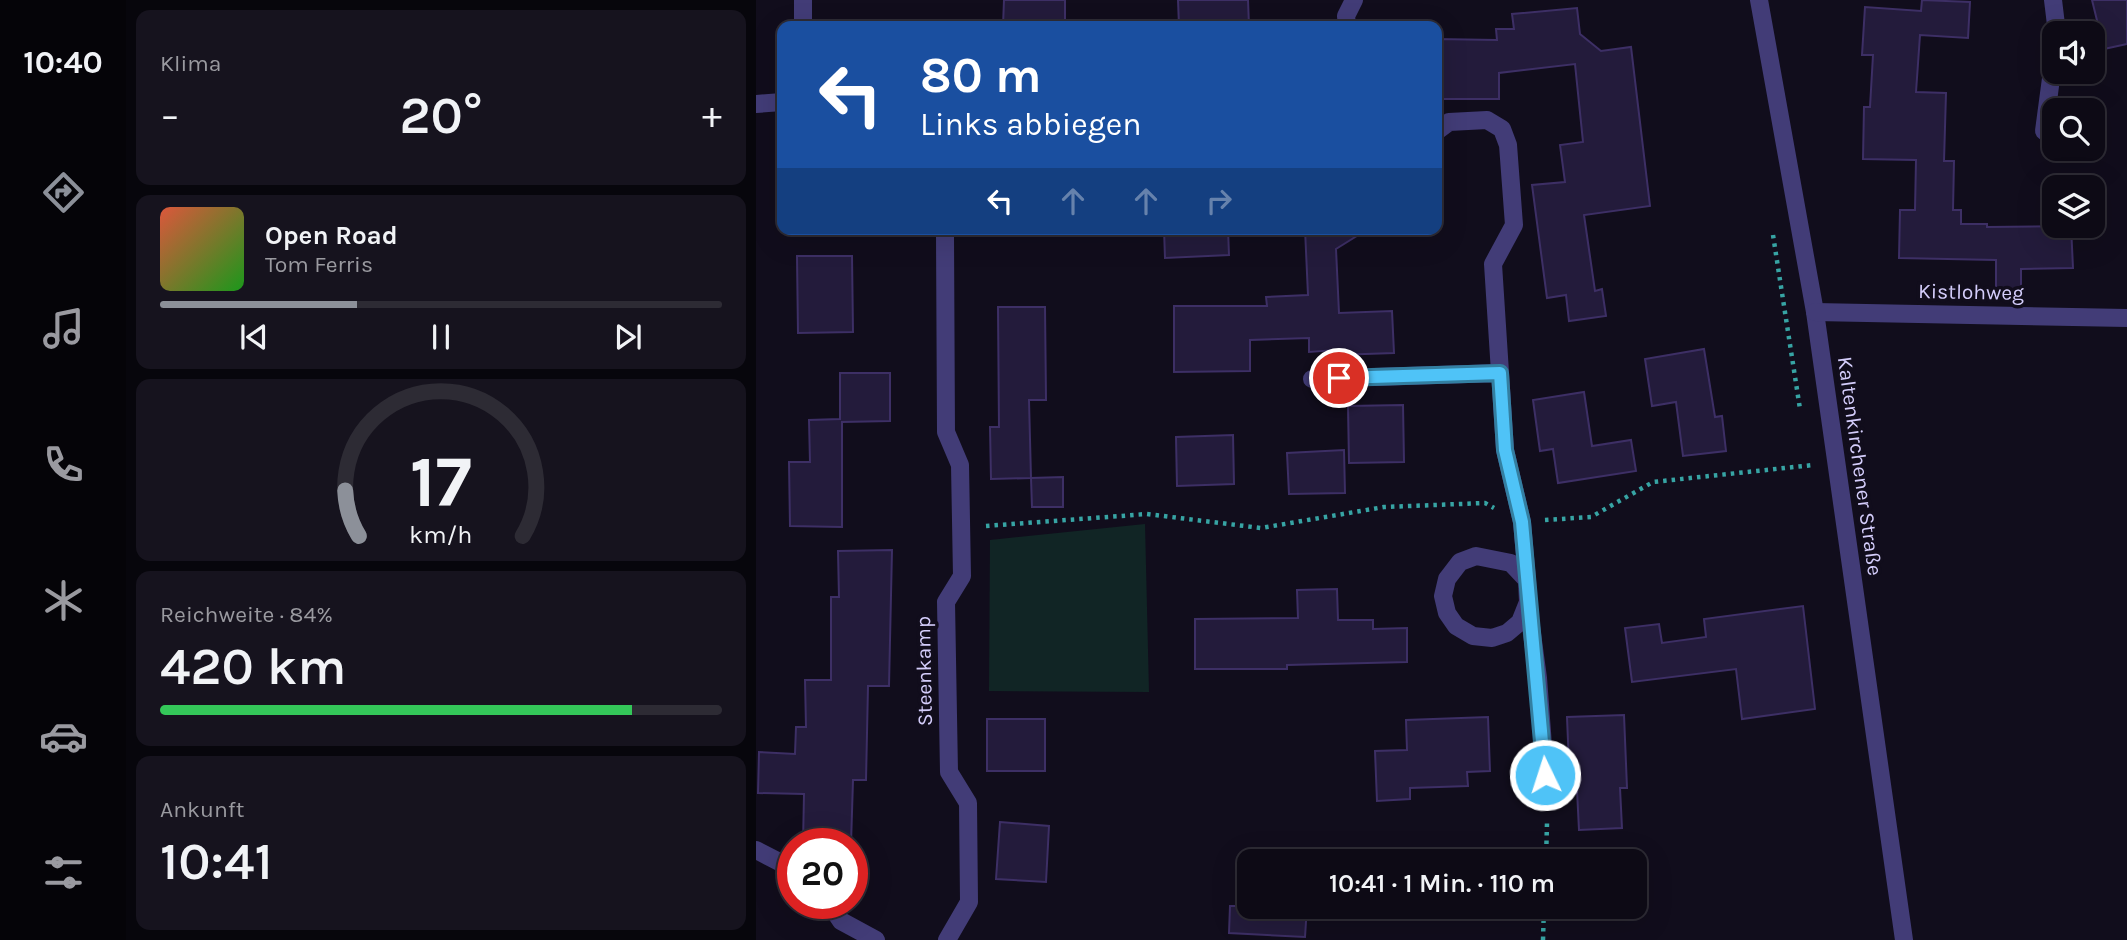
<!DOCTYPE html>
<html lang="de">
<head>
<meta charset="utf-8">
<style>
	body { margin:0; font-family:Karla,sans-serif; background:#16131e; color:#f1f3f6; height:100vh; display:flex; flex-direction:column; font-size:26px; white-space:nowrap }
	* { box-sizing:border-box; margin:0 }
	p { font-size:23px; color:#9a9aa0 }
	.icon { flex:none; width:38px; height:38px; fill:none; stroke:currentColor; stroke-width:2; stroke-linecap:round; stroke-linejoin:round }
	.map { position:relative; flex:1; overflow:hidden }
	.sheet { display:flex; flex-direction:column; gap:10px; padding:10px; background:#07060c; width:630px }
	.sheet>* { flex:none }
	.top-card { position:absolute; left:21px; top:21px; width:665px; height:214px; border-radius:14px; box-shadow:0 7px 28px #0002,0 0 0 2px #2d2b34; background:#1a4fa0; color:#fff; overflow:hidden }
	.controls { position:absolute; left:1286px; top:21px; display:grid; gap:14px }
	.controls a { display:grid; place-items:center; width:63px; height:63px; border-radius:14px; background:#0d0a15; box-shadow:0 7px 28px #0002,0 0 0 2px #2d2b34; font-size:35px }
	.speed { position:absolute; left:21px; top:828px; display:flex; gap:14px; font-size:35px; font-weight:700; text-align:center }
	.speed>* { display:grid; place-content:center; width:91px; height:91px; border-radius:50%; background:#0d0a15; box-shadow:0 7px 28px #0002,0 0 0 2px #2d2b34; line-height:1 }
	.speed .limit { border:10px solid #d22; background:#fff; color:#111 }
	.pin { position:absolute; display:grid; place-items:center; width:60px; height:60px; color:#fff; margin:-30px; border:4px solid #fff; border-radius:50%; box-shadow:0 2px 7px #0007 }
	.me { position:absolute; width:77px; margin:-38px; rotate:356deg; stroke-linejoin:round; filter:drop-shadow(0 0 5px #0008) }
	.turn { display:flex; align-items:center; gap:24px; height:147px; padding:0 28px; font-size:32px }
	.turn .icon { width:91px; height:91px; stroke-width:2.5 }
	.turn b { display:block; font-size:49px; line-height:60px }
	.lanes { display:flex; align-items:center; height:66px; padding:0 28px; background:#0003; justify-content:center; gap:35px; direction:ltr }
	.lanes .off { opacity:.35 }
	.big { font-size:52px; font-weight:600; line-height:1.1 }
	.sheet .tile { flex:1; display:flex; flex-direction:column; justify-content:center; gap:10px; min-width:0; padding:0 24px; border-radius:14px; background:#16131e }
	.sheet .dial { align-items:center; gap:0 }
	.dial svg { height:182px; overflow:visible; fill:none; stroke:#2d2b34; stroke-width:7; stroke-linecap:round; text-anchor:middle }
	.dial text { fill:#f1f3f6; stroke:none }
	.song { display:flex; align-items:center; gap:21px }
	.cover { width:84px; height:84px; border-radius:10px; background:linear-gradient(135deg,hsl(10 70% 55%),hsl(120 70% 35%)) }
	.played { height:7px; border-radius:4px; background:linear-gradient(90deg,#8c9099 35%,#2d2b34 35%) }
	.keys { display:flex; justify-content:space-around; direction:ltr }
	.heat { display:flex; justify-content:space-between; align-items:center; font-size:38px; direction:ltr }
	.charge { height:10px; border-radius:5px; background:linear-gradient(90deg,#34c759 84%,#2d2b34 0) }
	.trip { position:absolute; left:481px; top:849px; width:410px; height:70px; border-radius:14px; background:#0d0a15; box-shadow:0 7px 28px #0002,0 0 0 2px #2d2b34; font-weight:600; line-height:70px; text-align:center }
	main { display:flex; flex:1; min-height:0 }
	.tabs { display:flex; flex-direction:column; width:126px; justify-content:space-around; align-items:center; background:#050408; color:#9a9aa0 }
	.tabs .icon { width:49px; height:49px }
	.tabs .active { color:#8c9099 }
	.tabs b { font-size:32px; color:#f1f3f6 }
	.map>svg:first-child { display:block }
	.green { fill:#112525 }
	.building { fill:#231b3b; stroke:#3d2f65; stroke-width:2 }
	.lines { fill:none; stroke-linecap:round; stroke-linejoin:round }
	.path { stroke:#37a4a4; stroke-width:4.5; stroke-dasharray:3.5 5; stroke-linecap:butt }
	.minor { stroke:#423c77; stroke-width:18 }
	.route-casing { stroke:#337fa1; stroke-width:18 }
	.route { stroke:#4fc3f7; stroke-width:12 }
	.labels { text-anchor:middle; stroke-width:7; stroke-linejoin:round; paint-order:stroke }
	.street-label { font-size:21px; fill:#d4cdfb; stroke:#110d1c }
</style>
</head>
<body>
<main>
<nav class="tabs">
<b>10:40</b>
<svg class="icon active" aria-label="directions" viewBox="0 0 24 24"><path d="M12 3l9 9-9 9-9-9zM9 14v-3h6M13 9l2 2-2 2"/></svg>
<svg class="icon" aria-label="music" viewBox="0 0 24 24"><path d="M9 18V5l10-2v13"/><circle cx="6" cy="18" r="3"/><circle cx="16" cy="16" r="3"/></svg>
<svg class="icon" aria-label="phone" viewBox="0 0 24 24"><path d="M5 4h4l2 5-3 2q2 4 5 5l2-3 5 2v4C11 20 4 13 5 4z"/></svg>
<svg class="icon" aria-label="climate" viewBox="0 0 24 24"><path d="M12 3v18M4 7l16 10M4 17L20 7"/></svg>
<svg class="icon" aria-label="car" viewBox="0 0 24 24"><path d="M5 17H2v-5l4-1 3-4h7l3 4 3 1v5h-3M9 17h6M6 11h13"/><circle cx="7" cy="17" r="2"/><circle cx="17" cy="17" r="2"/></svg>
<svg class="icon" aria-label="filters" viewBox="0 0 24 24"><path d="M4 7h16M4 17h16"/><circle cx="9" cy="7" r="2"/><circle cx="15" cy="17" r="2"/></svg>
</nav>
<section class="sheet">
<div class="tile"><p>Klima</p>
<div class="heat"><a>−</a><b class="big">20°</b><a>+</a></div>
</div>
<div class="tile">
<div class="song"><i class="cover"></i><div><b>Open Road</b><p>Tom Ferris</p></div></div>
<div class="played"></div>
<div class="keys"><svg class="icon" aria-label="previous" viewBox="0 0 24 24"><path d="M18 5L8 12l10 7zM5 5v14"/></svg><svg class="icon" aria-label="pause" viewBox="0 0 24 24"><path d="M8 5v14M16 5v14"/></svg><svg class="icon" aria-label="next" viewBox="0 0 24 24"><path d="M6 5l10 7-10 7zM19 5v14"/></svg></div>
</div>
<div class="tile dial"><svg viewBox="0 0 100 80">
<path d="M14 69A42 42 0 1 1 86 69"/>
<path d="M14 69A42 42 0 0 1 8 49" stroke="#8c9099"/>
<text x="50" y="56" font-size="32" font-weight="700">17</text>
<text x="50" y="72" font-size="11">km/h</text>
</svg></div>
<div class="tile"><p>Reichweite · 84%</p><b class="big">420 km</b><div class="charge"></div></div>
<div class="tile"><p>Ankunft</p><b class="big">10:41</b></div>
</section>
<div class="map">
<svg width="1371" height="940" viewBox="0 0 1371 940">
	<rect width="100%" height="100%" fill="#110d1c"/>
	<!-- green -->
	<polygon class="green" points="389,524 393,692 233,691 234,540"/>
	<!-- building -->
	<g class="building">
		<polygon points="248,0 309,0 309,26 247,26"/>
		<polygon points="422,0 492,0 493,26 423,26"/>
		<polygon points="1166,0 1214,2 1212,38 1164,35 1160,92 1190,93 1188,161 1198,161 1197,210 1205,210 1205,224 1231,224 1231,227 1315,226 1317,268 1265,269 1265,294 1240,294 1240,260 1143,258 1144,210 1159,210 1160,160 1107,159 1108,107 1114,107 1117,55 1106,55 1109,7 1165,11"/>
		<polygon points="1336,0 1371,0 1371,44 1348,49"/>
		<polygon points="821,8 824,34 845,51 875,47 894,206 828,215 839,291 846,289 850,316 813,321 810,295 791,298 776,185 809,182 804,145 827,142 819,64 743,73 743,99 681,99 681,39 741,40 740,29 758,29 756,14"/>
		<polygon points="408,229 472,229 473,255 409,258"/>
		<polygon points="549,229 612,229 580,249 583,313 636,311 638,353 580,355 580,350 553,352 553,338 494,340 494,371 418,372 418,306 511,306 510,297 552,295"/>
		<polygon points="41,256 96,256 97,332 42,333"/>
		<polygon points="242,307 289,307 290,400 273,400 275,478 235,479 234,427 243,427"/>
		<polygon points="948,349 959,417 966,416 970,451 927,456 920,402 896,406 889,359"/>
		<polygon points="84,373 134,373 134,421 86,422 86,527 34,526 33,462 54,462 53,420 84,419"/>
		<polygon points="828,392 836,446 875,440 880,471 802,483 797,449 784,451 777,400"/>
		<polygon points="647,405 648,462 593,463 592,406"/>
		<polygon points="477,435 478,484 421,486 420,437"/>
		<polygon points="588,450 589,493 533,494 531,453"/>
		<polygon points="307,477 307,507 276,507 275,478"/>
		<polygon points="136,550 133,686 112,686 110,780 97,780 95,844 47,844 48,794 2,793 3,752 39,754 40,727 50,727 49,680 75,680 75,597 83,597 82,551"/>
		<polygon points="581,589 582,620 617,620 617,629 651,628 651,662 531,665 531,669 439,669 439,619 542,618 541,590"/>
		<polygon points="1047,606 1059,709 986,719 980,669 876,682 869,628 903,624 906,643 950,637 948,619"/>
		<polygon points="868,715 871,788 864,788 866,828 823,830 821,790 814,790 811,717"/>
		<polygon points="732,717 734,771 711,772 712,786 654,788 654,799 621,801 619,751 651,750 650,720"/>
		<rect x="231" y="719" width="58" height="52"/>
		<polygon points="244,822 293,826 290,882 240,879"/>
		<polygon points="474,906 551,906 549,937 473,933"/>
	</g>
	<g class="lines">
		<!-- path -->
		<g class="path">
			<polyline points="1017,235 1044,409"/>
			<polyline points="789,520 835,517 897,482 1057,465"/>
			<polyline points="230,526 391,514 505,528 628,507 729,503 738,508"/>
			<polyline points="790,861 791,823"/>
			<polyline points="787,940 788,906"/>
		</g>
		<!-- minor -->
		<g class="minor">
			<polyline points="1003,0 1059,312 1148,940"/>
			<polyline points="1297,0 1301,33"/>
			<polyline points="47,26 47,0"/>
			<polyline points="591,26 590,16 598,0"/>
			<polyline points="0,104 26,102"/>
			<polyline points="681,131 693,122 731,120 746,129 752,145 758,225 737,264 749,450 766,522 771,580 772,602 764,622 751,633 736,638 717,636 700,626 691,613 687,596 691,579 704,562 720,556 755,563 771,580"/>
			<polyline points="1288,131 1298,56"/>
			<polyline points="191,229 189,235 190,432 204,465 206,576 190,602 193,772 212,803 213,902 191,940"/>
			<polyline points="1059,312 1371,318"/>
			<polyline points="556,379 744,373"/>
			<polyline points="772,604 782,678 791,799"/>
			<polyline points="0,850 37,869"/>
			<polyline points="73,903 85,921 120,940"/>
		</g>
	</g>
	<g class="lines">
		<!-- route casing -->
		<g class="route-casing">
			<polyline id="route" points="583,378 744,373 749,450 766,522 789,775"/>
		</g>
		<!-- route -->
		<use href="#route" class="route"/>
	</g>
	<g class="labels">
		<!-- street labels -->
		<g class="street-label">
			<text transform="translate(1215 292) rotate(1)" y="7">Kistlohweg</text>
			<text transform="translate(1104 466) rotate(82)" y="7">Kaltenkirchener Straße</text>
			<text transform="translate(168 671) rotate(-91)" y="7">Steenkamp</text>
		</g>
	</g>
</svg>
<div class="controls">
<a><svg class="icon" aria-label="sound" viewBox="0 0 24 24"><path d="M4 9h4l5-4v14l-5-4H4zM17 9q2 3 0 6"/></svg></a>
<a><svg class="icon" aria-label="search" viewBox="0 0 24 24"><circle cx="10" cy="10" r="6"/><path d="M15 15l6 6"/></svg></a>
<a><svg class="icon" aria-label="layers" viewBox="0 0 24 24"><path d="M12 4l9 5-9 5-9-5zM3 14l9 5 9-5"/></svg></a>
</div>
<div class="speed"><div class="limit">20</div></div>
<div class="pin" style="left:583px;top:378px;background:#d93025"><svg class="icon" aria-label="arrive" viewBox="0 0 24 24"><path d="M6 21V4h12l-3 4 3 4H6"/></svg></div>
<svg class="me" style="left:789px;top:775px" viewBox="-20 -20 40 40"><circle r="17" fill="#4fc3f7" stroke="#fff" stroke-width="3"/><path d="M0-11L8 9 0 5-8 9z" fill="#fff"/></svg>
<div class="trip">10:41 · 1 Min. · 110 m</div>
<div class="top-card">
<div class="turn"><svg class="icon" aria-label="left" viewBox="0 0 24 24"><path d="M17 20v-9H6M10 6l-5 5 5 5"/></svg><div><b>80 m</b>Links abbiegen</div></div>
<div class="lanes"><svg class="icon" aria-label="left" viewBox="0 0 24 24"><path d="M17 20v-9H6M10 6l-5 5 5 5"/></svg><svg class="icon off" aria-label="ahead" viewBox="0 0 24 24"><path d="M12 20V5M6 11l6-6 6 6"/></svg><svg class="icon off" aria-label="ahead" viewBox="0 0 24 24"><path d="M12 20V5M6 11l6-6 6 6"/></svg><svg class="icon off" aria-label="right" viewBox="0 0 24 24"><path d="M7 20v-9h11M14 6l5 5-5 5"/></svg></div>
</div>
</div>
</main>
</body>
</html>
